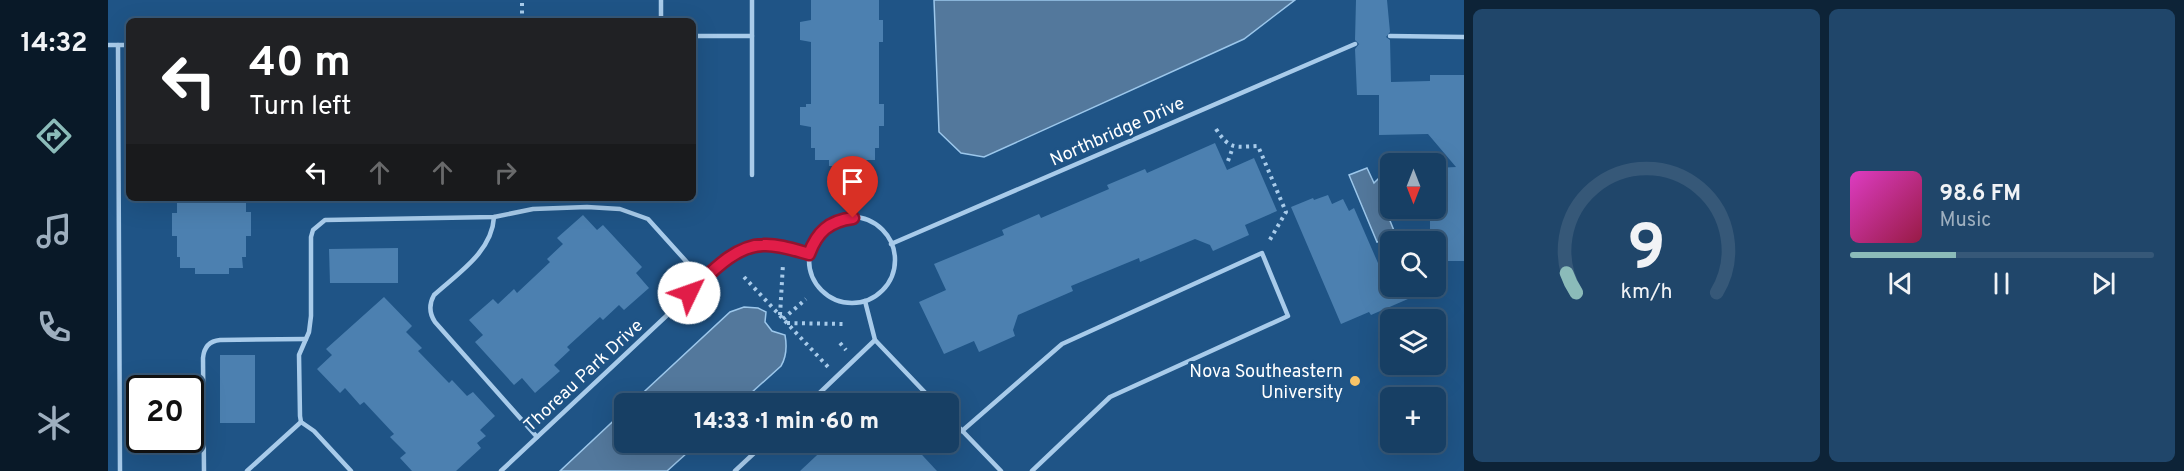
<!DOCTYPE html>
<html lang="en">
<head>
<meta charset="utf-8">
<style>
	body { margin:0; font-family:Overpass,sans-serif; background:#20466a; color:#f1f3f6; height:100vh; display:flex; flex-direction:column; font-size:22px; white-space:nowrap }
	* { box-sizing:border-box; margin:0 }
	p { font-size:20px; color:#9eafbf }
	.icon { flex:none; width:33px; height:33px; fill:none; stroke:currentColor; stroke-width:2; stroke-linecap:round; stroke-linejoin:round }
	.map { position:relative; flex:1; overflow:hidden }
	.drawer { display:flex; flex-direction:column; gap:9px; padding:9px; background:#0d2337; width:720px }
	.drawer>* { flex:none }
	.hud { position:absolute; left:18px; top:18px; width:570px; height:183px; border-radius:9px; box-shadow:0 6px 24px #0002,0 0 0 2px #365878; background:#202124; color:#fff; overflow:hidden }
	.needle { width:39px; rotate:180deg }
	.tools { position:absolute; left:1272px; top:153px; display:grid; gap:12px }
	.tools a { display:grid; place-items:center; width:66px; height:66px; border-radius:9px; background:#173f64; box-shadow:0 6px 24px #0002,0 0 0 2px #365878; font-size:30px }
	.speed { position:absolute; left:18px; top:375px; display:flex; gap:12px; font-size:30px; font-weight:700; text-align:center }
	.speed>* { display:grid; place-content:center; width:78px; height:78px; border-radius:50%; background:#173f64; box-shadow:0 6px 24px #0002,0 0 0 2px #365878; line-height:1 }
	.speed .limit { border:3px solid #111; border-radius:9px; background:#fff; color:#111 }
	.pin { position:absolute; display:grid; place-items:center; width:51px; height:51px; color:#fff; margin:-62px -26px; border-radius:50% 50% 50% 0; rotate:-45deg; box-shadow:0 0 6px #0007 }
	.pin .icon { rotate:45deg }
	.me { position:absolute; width:66px; margin:-33px; rotate:48deg; stroke-linejoin:round; filter:drop-shadow(0 0 4px #0008) }
	.turn { display:flex; align-items:center; gap:21px; height:126px; padding:0 24px; font-size:27px }
	.turn .icon { width:78px; height:78px; stroke-width:2.5 }
	.turn b { display:block; font-size:42px; line-height:51px }
	.lanes { display:flex; align-items:center; height:57px; padding:0 24px; background:#0003; justify-content:center; gap:30px; direction:ltr }
	.lanes .off { opacity:.35 }
	.drawer .tile { flex:1; display:flex; flex-direction:column; justify-content:center; gap:9px; min-width:0; padding:0 21px; border-radius:9px; background:#20466a }
	.drawer .dial { align-items:center; gap:0 }
	.dial svg { height:156px; overflow:visible; fill:none; stroke:#365878; stroke-width:7; stroke-linecap:round; text-anchor:middle }
	.dial text { fill:#f1f3f6; stroke:none }
	.song { display:flex; align-items:center; gap:18px }
	.cover { width:72px; height:72px; border-radius:9px; background:linear-gradient(135deg,hsl(310 70% 55%),hsl(340 70% 35%)) }
	.played { height:6px; border-radius:3px; background:linear-gradient(90deg,#8bbbb9 35%,#365878 35%) }
	.keys { display:flex; justify-content:space-around; direction:ltr }
	.drawer .tiles { flex:1; display:grid; gap:9px; grid-template-columns:repeat(2,1fr) }
	.trip { position:absolute; left:506px; top:393px; width:345px; height:60px; border-radius:9px; background:#173f64; box-shadow:0 6px 24px #0002,0 0 0 2px #365878; font-weight:800; line-height:60px; text-align:center }
	main { display:flex; flex:1; min-height:0 }
	.tab-bar { display:flex; flex-direction:column; width:108px; justify-content:space-around; align-items:center; background:#091928; color:#9eafbf }
	.tab-bar .icon { width:42px; height:42px }
	.tab-bar .current { color:#8bbbb9 }
	.tab-bar b { font-size:27px; color:#f1f3f6 }
	.map>svg:first-child { display:block }
	.water { fill:#53789c; stroke:#9cc7eb; stroke-width:1.5 }
	.building { fill:#4c80b0 }
	.lines { fill:none; stroke-linecap:round; stroke-linejoin:round }
	.path { stroke:#a8cbea; stroke-width:4; stroke-dasharray:3 4.5; stroke-linecap:butt }
	.lane { stroke:#a8cbea; stroke-width:4.5 }
	.route-casing { stroke:#92132f; stroke-width:15 }
	.route { stroke:#e11d48; stroke-width:10 }
	.poi-dot { fill:#f8c468; stroke:#1f5486; stroke-width:2 }
	.labels { text-anchor:middle; stroke-width:6; stroke-linejoin:round; paint-order:stroke }
	.street-label { font-size:18px; fill:#fff; stroke:#1f5486 }
	.poi-label { font-size:18px; fill:#fff; stroke:#1f5486; text-anchor:end }
</style>
</head>
<body>
<main>
<nav class="tab-bar">
<b>14:32</b>
<svg class="icon current" aria-label="directions" viewBox="0 0 24 24"><path d="M12 3l9 9-9 9-9-9zM9 14v-3h6M13 9l2 2-2 2"/></svg>
<svg class="icon" aria-label="music" viewBox="0 0 24 24"><path d="M9 18V5l10-2v13"/><circle cx="6" cy="18" r="3"/><circle cx="16" cy="16" r="3"/></svg>
<svg class="icon" aria-label="phone" viewBox="0 0 24 24"><path d="M5 4h4l2 5-3 2q2 4 5 5l2-3 5 2v4C11 20 4 13 5 4z"/></svg>
<svg class="icon" aria-label="climate" viewBox="0 0 24 24"><path d="M12 3v18M4 7l16 10M4 17L20 7"/></svg>
</nav>
<div class="map">
<svg width="1356" height="471" viewBox="0 0 1356 471">
	<rect width="100%" height="100%" fill="#1f5486"/>
	<!-- water -->
	<g class="water">
		<polygon points="826,0 1187,0 1136,39 876,157 853,153 831,132"/>
		<polygon points="1259,168 1266,183 1276,173 1282,179 1282,199 1276,206 1287,233 1291,232 1294,238 1275,245 1273,241 1269,242 1241,175"/>
		<path d="M 636,307 L 650,308 L 658,312 L 657,322 L 664,331 L 677,335 C 679,346 679,356 673,366 L 632,403 L 524,403 L 622,312 Z"/>
		<polygon points="516,411 516,442 590,443 559,471 452,471"/>
	</g>
	<!-- building -->
	<g class="building">
		<polygon points="703,0 771,0 771,20 775,20 775,42 771,42 771,104 776,104 776,126 771,126 771,148 767,148 767,160 753,160 753,166 721,166 721,160 707,160 707,148 703,148 703,127 692,125 692,107 698,107 698,104 703,104 703,42 692,40 692,22 703,20"/>
		<polygon points="1248,0 1279,0 1282,32 1278,37 1282,40 1283,82 1322,81 1322,75 1356,75 1356,261 1328,261 1328,242 1322,242 1322,208 1328,208 1328,168 1348,167 1320,134 1271,135 1271,95 1249,95 1247,49 1251,44 1247,40"/>
		<polygon points="1107,143 1119,170 1146,158 1169,211 1137,225 1141,235 1105,251 1102,245 1087,239 1032,262 1031,258 963,286 965,291 910,315 905,330 907,336 871,352 866,341 836,354 811,302 838,290 826,264 896,235 894,230 931,214 933,218 1001,189 999,185 1037,169 1039,173"/>
		<polygon points="1220,195 1224,204 1235,199 1241,211 1246,208 1280,286 1330,286 1263,315 1261,312 1233,324 1183,207 1205,198 1206,200"/>
		<polygon points="69,198 138,198 138,212 143,212 143,236 138,236 138,257 134,257 135,268 121,268 121,274 87,274 87,268 72,268 72,257 69,257 69,236 64,236 64,213 69,213"/>
		<polygon points="475,215 489,230 495,225 534,267 528,273 541,288 516,310 511,305 495,320 492,317 459,347 462,350 446,365 452,371 427,393 414,378 406,385 367,342 375,335 361,320 385,299 390,304 406,289 409,293 442,262 439,259 455,244 449,238"/>
		<polygon points="290,248 290,283 222,283 221,249"/>
		<polygon points="276,297 304,326 298,332 314,348 310,351 341,383 344,380 359,396 365,392 387,416 372,430 378,436 369,443 373,448 348,471 304,471 292,458 298,453 282,437 286,434 256,402 252,405 237,388 232,393 209,369 224,355 218,349"/>
		<rect x="112" y="355" width="35" height="68"/>
		<polygon points="723,442 802,442 829,471 692,471"/>
	</g>
	<g class="lines">
		<!-- path -->
		<g class="path">
			<polyline points="414,21 414,0"/>
			<path d="M 1108,129 C 1122,150 1126,147 1150,146 L 1178,212 L 1160,243"/>
			<polyline points="1120,161 1125,147"/>
			<polyline points="636,277 720,367"/>
			<polyline points="672,315 675,264"/>
			<polyline points="675,319 698,299"/>
			<polyline points="679,323 738,324"/>
			<polyline points="732,343 738,350"/>
			<polyline points="726,396 735,404"/>
			<polyline points="794,404 801,394"/>
		</g>
		<!-- lane -->
		<g class="lane">
			<polyline points="644,0 644,175"/>
			<polyline points="553,21 553,0"/>
			<polyline points="585,36 644,36"/>
			<polyline points="1282,36 1356,37"/>
			<polyline points="0,45 21,45"/>
			<polyline points="10,45 12,471"/>
			<path d="M 386,217 C 384,252 350,273 326,295 C 321,304 321,313 327,322 L 429,437"/>
			<circle cx="744" cy="260" r="43"/>
			<polyline points="783,244 1247,44"/>
			<polyline points="757,301 767,340 828,404"/>
			<polyline points="700,404 767,340"/>
			<polyline points="840,416 893,471"/>
			<polyline points="854,431 954,344 1154,253 1180,316 1002,397 924,471"/>
			<path d="M 96,471 L 95,358 C 96,347 101,341 112,340 L 198,339"/>
			<polyline points="139,471 193,422"/>
			<polyline points="243,471 206,431 193,422 192,416 191,355 201,332 203,316 203,237 205,230 217,220 386,217 425,209 479,207 512,209 540,219 595,280"/>
			<path d="M 393,471 L 618,260 C 651,238 665,245 701,254"/>
			<polyline points="627,471 658,442"/>
		</g>
	</g>
	<g class="lines">
		<!-- route casing -->
		<g class="route-casing">
			<path id="route" d="M 581,293 C 601,275 625,246 655,245 C 670,244 687,250 701,254 C 709,232 721,221 745,218"/>
		</g>
		<!-- route -->
		<use href="#route" class="route"/>
	</g>
	<!-- markers -->
	<circle class="poi-dot" cx="1247" cy="381" r="6"/>
	<g class="labels">
		<!-- street labels -->
		<g class="street-label">
			<text transform="translate(1009 131) rotate(-24)" y="6">Northbridge Drive</text>
			<text transform="translate(475 375) rotate(-43)" y="6">Thoreau Park Drive</text>
		</g>
		<!-- poi labels -->
		<g class="poi-label">
			<text x="1235" y="377">Nova Southeastern<tspan x="1235" dy="21">University</tspan></text>
		</g>
	</g>
</svg>
<div class="tools">
<a><svg class="needle" viewBox="-14 -14 28 28"><path d="M0-13l5 13h-10z" fill="#e53935"/><path d="M0 13l5-13h-10z" fill="#9eafbf"/></svg></a>
<a><svg class="icon" aria-label="search" viewBox="0 0 24 24"><circle cx="10" cy="10" r="6"/><path d="M15 15l6 6"/></svg></a>
<a><svg class="icon" aria-label="layers" viewBox="0 0 24 24"><path d="M12 4l9 5-9 5-9-5zM3 14l9 5 9-5"/></svg></a>
<a>+</a>
</div>
<div class="speed"><div class="limit">20</div></div>
<div class="pin" style="left:745px;top:218px;background:#d93025"><svg class="icon" aria-label="arrive" viewBox="0 0 24 24"><path d="M6 21V4h12l-3 4 3 4H6"/></svg></div>
<svg class="me" style="left:581px;top:293px" viewBox="-20 -20 40 40"><circle r="19" fill="#fff"/><path d="M0-13L10 11 0 6-10 11z" fill="#e11d48"/></svg>
<div class="trip">14:33 · 1 min · 60 m</div>
<div class="hud">
<div class="turn"><svg class="icon" aria-label="left" viewBox="0 0 24 24"><path d="M17 20v-9H6M10 6l-5 5 5 5"/></svg><div><b>40 m</b>Turn left</div></div>
<div class="lanes"><svg class="icon" aria-label="left" viewBox="0 0 24 24"><path d="M17 20v-9H6M10 6l-5 5 5 5"/></svg><svg class="icon off" aria-label="ahead" viewBox="0 0 24 24"><path d="M12 20V5M6 11l6-6 6 6"/></svg><svg class="icon off" aria-label="ahead" viewBox="0 0 24 24"><path d="M12 20V5M6 11l6-6 6 6"/></svg><svg class="icon off" aria-label="right" viewBox="0 0 24 24"><path d="M7 20v-9h11M14 6l5 5-5 5"/></svg></div>
</div>
</div>
<section class="drawer">
<div class="tiles">
<div class="tile dial"><svg viewBox="0 0 100 80">
<path d="M14 69A42 42 0 1 1 86 69"/>
<path d="M14 69A42 42 0 0 1 9 59" stroke="#8bbbb9"/>
<text x="50" y="56" font-size="32" font-weight="700">9</text>
<text x="50" y="72" font-size="11">km/h</text>
</svg></div>
<div class="tile">
<div class="song"><i class="cover"></i><div><b>98.6 FM</b><p>Music</p></div></div>
<div class="played"></div>
<div class="keys"><svg class="icon" aria-label="previous" viewBox="0 0 24 24"><path d="M18 5L8 12l10 7zM5 5v14"/></svg><svg class="icon" aria-label="pause" viewBox="0 0 24 24"><path d="M8 5v14M16 5v14"/></svg><svg class="icon" aria-label="next" viewBox="0 0 24 24"><path d="M6 5l10 7-10 7zM19 5v14"/></svg></div>
</div>
</div>
</section>
</main>
</body>
</html>
